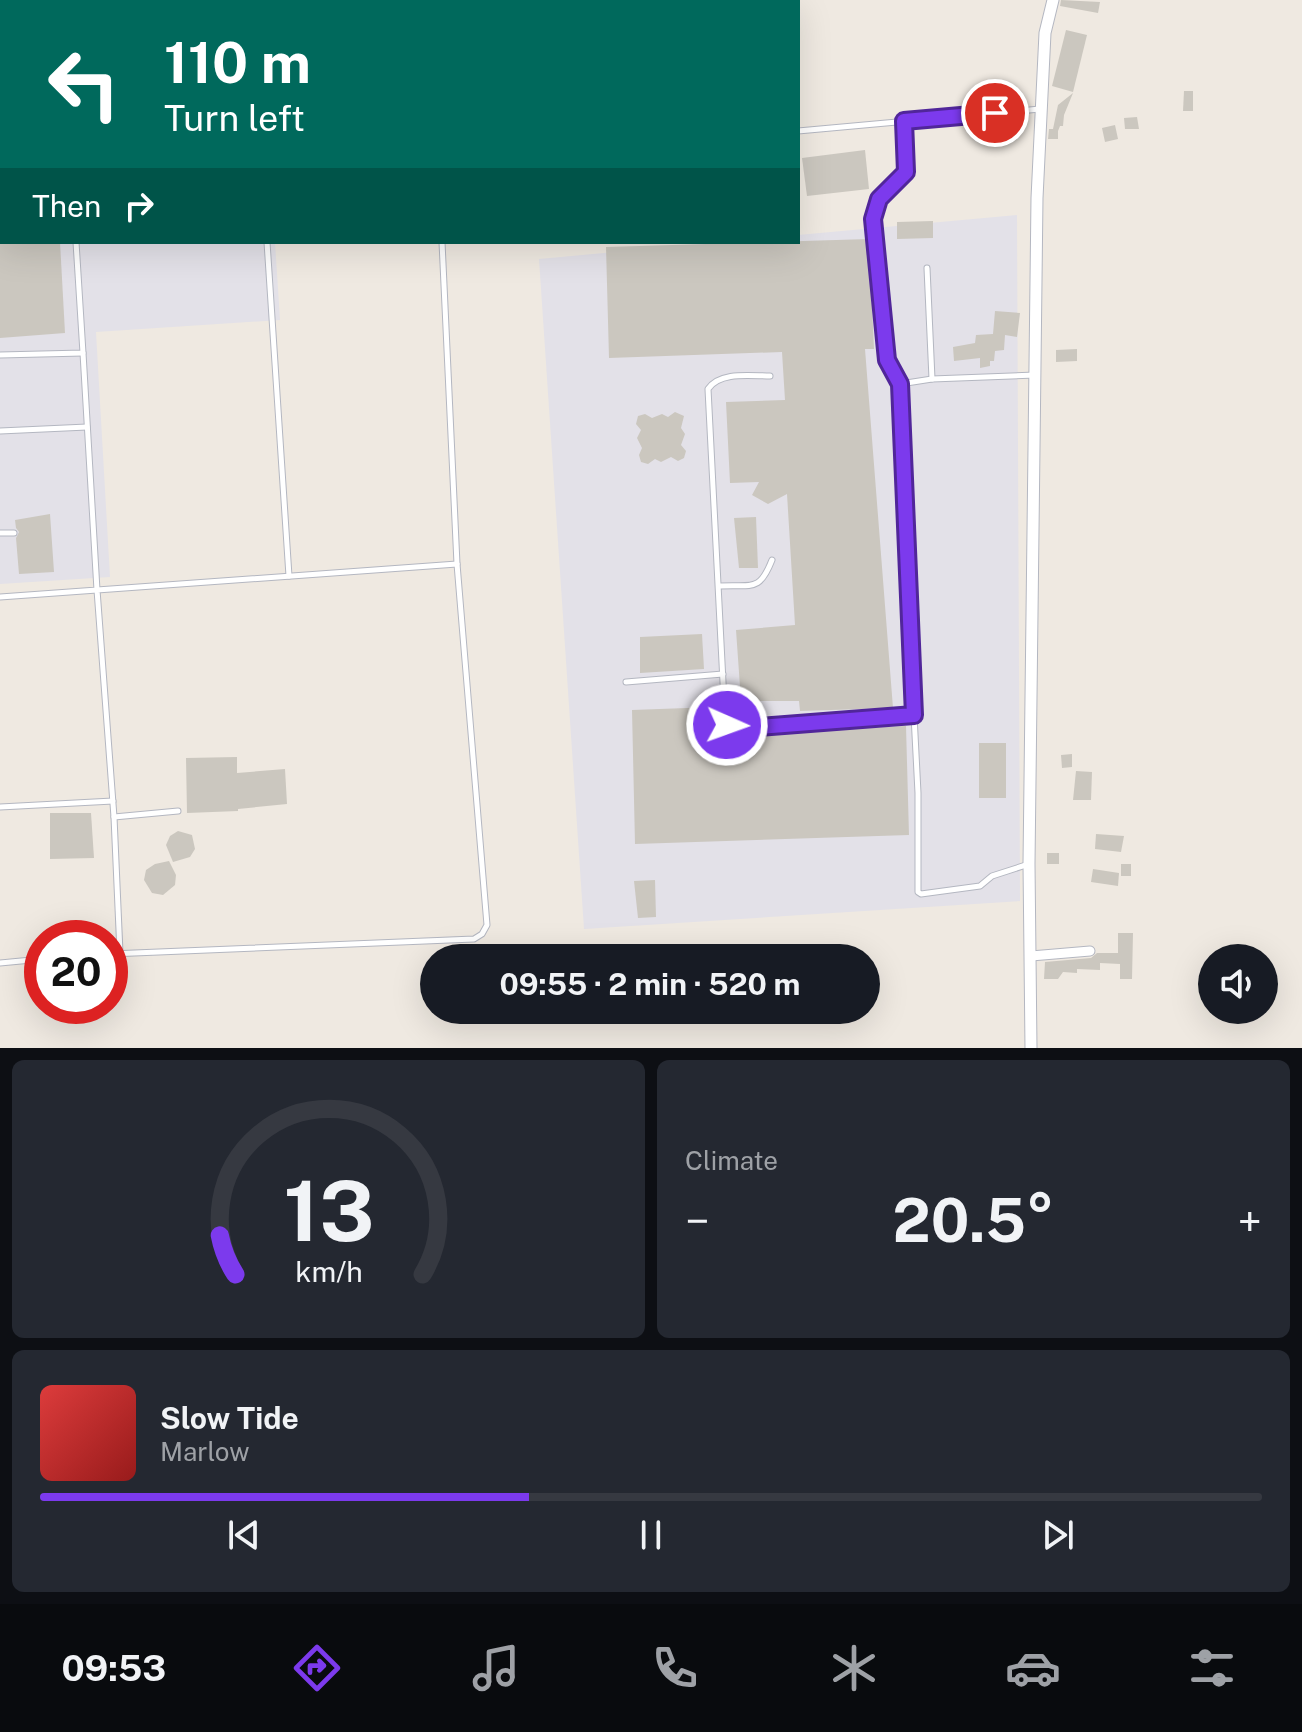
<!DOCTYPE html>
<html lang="en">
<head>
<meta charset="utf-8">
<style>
	body { margin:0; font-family:"Public Sans",sans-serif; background:#242831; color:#f1f3f6; height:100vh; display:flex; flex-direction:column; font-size:30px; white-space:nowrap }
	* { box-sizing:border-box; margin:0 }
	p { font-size:26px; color:#9ea1a6 }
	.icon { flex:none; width:44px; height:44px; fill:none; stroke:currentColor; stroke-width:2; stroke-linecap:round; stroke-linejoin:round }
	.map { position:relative; height:1048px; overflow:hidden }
	.side { display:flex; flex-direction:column; gap:12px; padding:12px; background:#0d0f14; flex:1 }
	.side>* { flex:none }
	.banner { position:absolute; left:0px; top:0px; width:800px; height:244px; box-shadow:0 8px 32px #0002; background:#00695c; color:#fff; overflow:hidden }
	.fabs { position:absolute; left:1198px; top:944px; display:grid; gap:16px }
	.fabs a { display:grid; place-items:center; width:80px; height:80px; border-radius:50%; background:#171b24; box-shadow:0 8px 32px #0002; font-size:40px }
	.speed { position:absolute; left:24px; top:920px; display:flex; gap:16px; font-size:40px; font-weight:700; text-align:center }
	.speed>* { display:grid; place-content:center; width:104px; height:104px; border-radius:50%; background:#171b24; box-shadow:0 8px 32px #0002; line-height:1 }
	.speed .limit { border:12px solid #d22; background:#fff; color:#111 }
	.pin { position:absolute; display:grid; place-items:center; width:68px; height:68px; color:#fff; margin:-34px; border:4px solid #fff; border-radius:50%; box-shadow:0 2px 8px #0007 }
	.me { position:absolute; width:88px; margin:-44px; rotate:92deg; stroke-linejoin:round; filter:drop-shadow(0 0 6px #0008) }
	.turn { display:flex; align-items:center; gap:28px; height:168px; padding:0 32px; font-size:36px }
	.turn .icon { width:104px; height:104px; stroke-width:2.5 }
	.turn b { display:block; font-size:56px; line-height:68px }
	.then { display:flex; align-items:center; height:76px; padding:0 32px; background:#0003; gap:16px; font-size:30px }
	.big { font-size:60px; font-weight:700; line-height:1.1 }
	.side .widget { flex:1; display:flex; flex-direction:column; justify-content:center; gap:12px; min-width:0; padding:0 28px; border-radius:12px; background:#242831 }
	.side .dial { align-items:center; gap:0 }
	.dial svg { height:208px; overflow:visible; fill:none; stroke:#363941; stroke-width:7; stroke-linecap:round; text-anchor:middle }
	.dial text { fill:#f1f3f6; stroke:none }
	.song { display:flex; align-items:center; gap:24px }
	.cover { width:96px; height:96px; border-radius:12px; background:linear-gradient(135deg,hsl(0 70% 55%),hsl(0 70% 35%)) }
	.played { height:8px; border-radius:4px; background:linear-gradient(90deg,#7c3aed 40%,#363941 40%) }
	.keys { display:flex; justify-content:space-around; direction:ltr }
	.heat { display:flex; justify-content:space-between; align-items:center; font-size:44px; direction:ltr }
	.side .tiles { flex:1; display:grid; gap:12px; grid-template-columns:1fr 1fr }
	.widget:last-child { grid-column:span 2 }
	.trip { position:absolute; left:420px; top:944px; width:460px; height:80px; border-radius:40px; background:#171b24; box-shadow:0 8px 32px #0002; font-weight:700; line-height:80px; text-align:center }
	.tab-bar { display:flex; height:128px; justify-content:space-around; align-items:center; background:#090b0e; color:#9ea1a6 }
	.tab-bar .icon { width:56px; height:56px }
	.tab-bar .active { color:#7c3aed }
	.tab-bar b { font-size:36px; color:#f1f3f6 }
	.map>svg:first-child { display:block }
	.industrial { fill:#e3e1e8 }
	.building { fill:#cbc7bf }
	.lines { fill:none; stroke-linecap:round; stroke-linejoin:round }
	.service-casing { stroke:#b4b7c1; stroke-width:7 }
	.minor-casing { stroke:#b4b7c1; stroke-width:11 }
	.tertiary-casing { stroke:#b4b7c1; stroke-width:13 }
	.service { stroke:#fff; stroke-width:5 }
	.minor { stroke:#fff; stroke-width:9 }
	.tertiary { stroke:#fff; stroke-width:11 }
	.route-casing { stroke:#51269a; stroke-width:20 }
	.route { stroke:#7c3aed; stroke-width:14 }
</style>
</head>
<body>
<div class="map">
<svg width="1302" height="1048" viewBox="0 0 1302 1048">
	<rect width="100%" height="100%" fill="#efe9e1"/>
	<!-- industrial -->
	<g class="industrial">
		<polygon points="0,0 417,0 418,2 2,2 2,242 275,242 280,320 96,332 110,577 0,584"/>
		<polygon points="1017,215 1020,901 584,929 539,259 722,242 798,242 798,235"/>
	</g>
	<!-- building -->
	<g class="building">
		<polygon points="1061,0 1100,2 1098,13 1060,6"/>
		<polygon points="1066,30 1087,35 1073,92 1052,86"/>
		<polygon points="1184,91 1193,91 1193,111 1183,111"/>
		<polygon points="1073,93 1064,115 1063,126 1060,126 1058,131 1058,139 1048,139 1049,129 1053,129 1058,105"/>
		<polygon points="1137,117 1139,129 1125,129 1124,118"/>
		<polygon points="1115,125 1118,139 1105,142 1102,128"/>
		<polygon points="865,150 869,189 807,196 802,158"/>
		<polygon points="933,221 933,238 897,239 897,222"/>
		<polygon points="869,239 874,349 865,349 893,708 800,711 799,701 741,701 736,630 795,625 787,494 768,504 752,495 759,482 730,483 726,402 785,400 782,352 609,358 606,247"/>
		<polygon points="0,242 60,242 65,333 0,338"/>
		<polygon points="995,311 1020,313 1017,337 1005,335 1004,350 995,351 994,361 990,361 990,366 980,368 980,358 954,361 953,347 975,343 976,335 993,334"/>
		<polygon points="1077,349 1077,361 1056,362 1056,350"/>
		<polygon points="675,412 684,416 681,428 685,434 681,445 686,451 684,458 678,461 671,457 661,462 655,459 648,464 641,462 639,455 642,448 637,438 641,430 636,424 638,416 645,414 652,418 662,414 668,417"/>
		<polygon points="50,514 54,572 19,574 16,538 19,532 16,528 15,520"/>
		<polygon points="756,517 758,568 739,568 734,518"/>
		<polygon points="702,634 704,669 640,673 640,637"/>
		<polygon points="714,707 715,732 728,732 733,734 906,726 909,835 635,844 632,710"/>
		<rect x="979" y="743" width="27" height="55"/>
		<polygon points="1072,754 1072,767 1062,768 1061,755"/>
		<polygon points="237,757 237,773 285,769 287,804 238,809 238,811 187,813 186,758"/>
		<polygon points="1076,771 1092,772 1091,800 1073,800"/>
		<polygon points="50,813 91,813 94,858 50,859"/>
		<polygon points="178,831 192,835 195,849 190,857 173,862 166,845 170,836"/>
		<polygon points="1096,834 1124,836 1121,852 1095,849"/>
		<rect x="1047" y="853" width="12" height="11"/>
		<polygon points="169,861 176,875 175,885 163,895 152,893 144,880 146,870 155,864"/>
		<rect x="1121" y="864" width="10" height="12"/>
		<polygon points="1093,869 1119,873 1118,886 1091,882"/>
		<polygon points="655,880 656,917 638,918 634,881"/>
		<polygon points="1118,933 1133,933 1132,979 1120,979 1120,964 1100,963 1100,970 1077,969 1077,973 1063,972 1058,979 1044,979 1045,962 1091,958 1097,953 1118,953"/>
	</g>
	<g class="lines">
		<!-- service casing -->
		<g class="service-casing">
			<g id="service">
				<polyline points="63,0 63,2"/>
				<polyline points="252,0 252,2"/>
				<polyline points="420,0 420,2"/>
				<polyline points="798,131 1040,109"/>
				<polyline points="0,185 2,185"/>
				<polyline points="267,242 289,576"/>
				<polyline points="927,268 932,379"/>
				<polyline points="0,355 83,353 76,242"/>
				<path d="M 770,376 C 751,376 720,371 708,389 L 725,721 L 733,729 L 914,715 L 900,384 L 932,379 L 1035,375"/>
				<polyline points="900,384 887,360 873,219 879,199 906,172 904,121"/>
				<polyline points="0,431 87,427"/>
				<polyline points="0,533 14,533"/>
				<path d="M 720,586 C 752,584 759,593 772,560"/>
				<polyline points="0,597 97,590 83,353"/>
				<polyline points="626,682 723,674"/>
				<polyline points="914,715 918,793 918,892 921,894 980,886 992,876 1029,864"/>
				<polyline points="0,807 113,801"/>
				<polyline points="114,817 178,811"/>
				<polyline points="120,953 114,817 97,590 457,564"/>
				<polyline points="110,954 474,939 482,934 487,925 457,564 442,242"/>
				<polyline points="0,963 42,959"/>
			</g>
		</g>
		<!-- minor casing -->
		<g class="minor-casing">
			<polyline id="minor" points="1031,956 1090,951"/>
		</g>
		<!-- tertiary casing -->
		<g class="tertiary-casing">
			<polyline id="tertiary" points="1031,1048 1029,864 1037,198 1045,33 1053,0"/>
		</g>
		<!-- service -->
		<use href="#service" class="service"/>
		<!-- minor -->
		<use href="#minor" class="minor"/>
		<!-- tertiary -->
		<use href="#tertiary" class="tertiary"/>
	</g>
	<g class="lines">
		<!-- route casing -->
		<g class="route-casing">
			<polyline id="route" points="727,725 733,729 914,715 900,384 887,360 873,219 879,199 906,172 904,121 995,113"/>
		</g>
		<!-- route -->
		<use href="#route" class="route"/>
	</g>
</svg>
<div class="fabs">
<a><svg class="icon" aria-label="sound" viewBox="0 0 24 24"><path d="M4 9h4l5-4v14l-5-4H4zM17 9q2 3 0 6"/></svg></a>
</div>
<div class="speed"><div class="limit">20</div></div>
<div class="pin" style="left:995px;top:113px;background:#d93025"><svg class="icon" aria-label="arrive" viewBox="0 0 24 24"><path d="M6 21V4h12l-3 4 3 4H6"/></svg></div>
<svg class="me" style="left:727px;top:725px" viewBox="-20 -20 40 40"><circle r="17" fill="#7c3aed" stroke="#fff" stroke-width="3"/><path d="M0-11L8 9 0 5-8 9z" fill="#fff"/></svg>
<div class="trip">09:55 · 2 min · 520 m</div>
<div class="banner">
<div class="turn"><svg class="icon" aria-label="left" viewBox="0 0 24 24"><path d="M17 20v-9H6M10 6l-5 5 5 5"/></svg><div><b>110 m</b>Turn left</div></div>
<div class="then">Then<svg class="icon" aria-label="right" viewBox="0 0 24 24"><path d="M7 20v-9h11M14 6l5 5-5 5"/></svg></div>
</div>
</div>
<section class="side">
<div class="tiles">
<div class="widget dial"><svg viewBox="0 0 100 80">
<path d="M14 69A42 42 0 1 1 86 69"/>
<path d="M14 69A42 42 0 0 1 8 54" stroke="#7c3aed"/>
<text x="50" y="56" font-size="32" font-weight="700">13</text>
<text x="50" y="72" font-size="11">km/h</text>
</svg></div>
<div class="widget"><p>Climate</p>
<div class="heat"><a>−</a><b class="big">20.5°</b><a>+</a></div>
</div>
<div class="widget">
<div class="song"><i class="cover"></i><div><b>Slow Tide</b><p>Marlow</p></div></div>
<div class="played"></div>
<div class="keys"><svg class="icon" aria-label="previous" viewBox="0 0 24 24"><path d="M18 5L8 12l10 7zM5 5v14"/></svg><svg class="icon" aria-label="pause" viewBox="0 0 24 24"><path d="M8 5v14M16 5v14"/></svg><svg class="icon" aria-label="next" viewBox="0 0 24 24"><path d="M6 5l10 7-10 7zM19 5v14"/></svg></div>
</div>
</div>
</section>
<nav class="tab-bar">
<b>09:53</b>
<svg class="icon active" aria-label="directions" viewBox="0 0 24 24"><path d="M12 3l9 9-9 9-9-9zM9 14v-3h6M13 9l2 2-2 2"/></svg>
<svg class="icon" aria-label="music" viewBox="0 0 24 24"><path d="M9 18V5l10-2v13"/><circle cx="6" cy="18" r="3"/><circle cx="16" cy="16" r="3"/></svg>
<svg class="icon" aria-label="phone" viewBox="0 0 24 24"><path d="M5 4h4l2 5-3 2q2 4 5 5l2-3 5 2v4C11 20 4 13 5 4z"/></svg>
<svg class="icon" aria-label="climate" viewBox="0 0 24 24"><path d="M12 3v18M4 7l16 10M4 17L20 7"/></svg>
<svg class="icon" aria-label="car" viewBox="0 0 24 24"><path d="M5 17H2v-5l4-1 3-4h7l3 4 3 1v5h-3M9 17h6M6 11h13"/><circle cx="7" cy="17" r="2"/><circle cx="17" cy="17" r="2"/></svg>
<svg class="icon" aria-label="filters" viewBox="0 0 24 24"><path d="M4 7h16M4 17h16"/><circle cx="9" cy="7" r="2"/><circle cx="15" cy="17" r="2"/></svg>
</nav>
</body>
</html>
